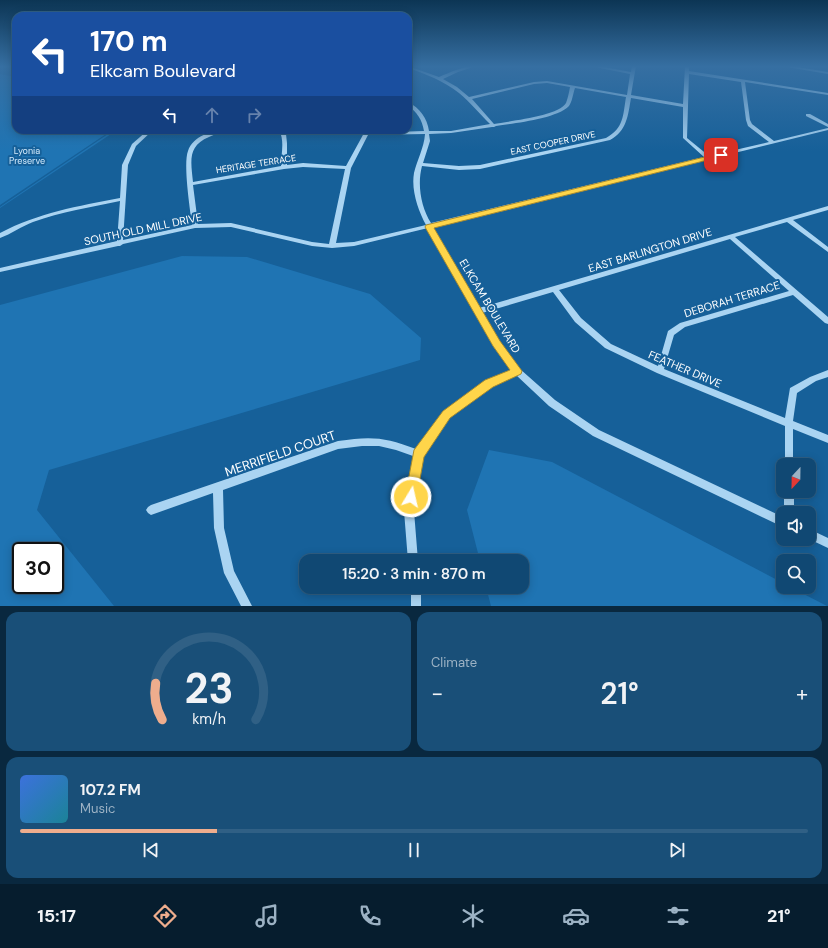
<!DOCTYPE html>
<html lang="en">
<head>
<meta charset="utf-8">
<style>
	body { margin:0; font-family:"DM Sans",sans-serif; background:#194f78; color:#f1f3f6; height:100vh; display:flex; flex-direction:column; font-size:15px; white-space:nowrap }
	* { box-sizing:border-box; margin:0 }
	p { font-size:13px; color:#9cb2c4 }
	.icon { flex:none; width:22px; height:22px; fill:none; stroke:currentColor; stroke-width:2; stroke-linecap:round; stroke-linejoin:round }
	.map { position:relative; height:606px; overflow:hidden }
	.sheet { display:flex; flex-direction:column; gap:6px; padding:6px; background:#09283f; flex:1 }
	.sheet>* { flex:none }
	.hud { position:absolute; left:12px; top:12px; width:400px; height:122px; border-radius:12px; box-shadow:0 2px 10px #0003,0 0 0 1px #306085; background:#1a4fa0; color:#fff; overflow:hidden }
	.needle { width:26px; rotate:202deg }
	.fabs { position:absolute; left:776px; top:458px; display:grid; gap:8px }
	.fabs a { display:grid; place-items:center; width:40px; height:40px; border-radius:8px; background:#104873; box-shadow:0 2px 10px #0003,0 0 0 1px #306085; font-size:20px }
	.speed { position:absolute; left:12px; top:542px; display:flex; gap:8px; font-size:20px; font-weight:700; text-align:center }
	.speed>* { display:grid; place-content:center; width:52px; height:52px; border-radius:50%; background:#104873; box-shadow:0 2px 10px #0003,0 0 0 1px #306085; line-height:1 }
	.speed .limit { border:2px solid #111; border-radius:6px; background:#fff; color:#111 }
	.pin { position:absolute; display:grid; place-items:center; width:34px; height:34px; color:#fff; margin:-17px; border-radius:8px; box-shadow:0 2px 6px #0006 }
	.me { position:absolute; width:44px; margin:-22px; rotate:9deg; stroke-linejoin:round; filter:drop-shadow(0 0 3px #0008) }
	.turn { display:flex; align-items:center; gap:14px; height:84px; padding:0 12px; font-size:18px }
	.turn .icon { width:52px; height:52px; stroke-width:2.5 }
	.turn b { display:block; font-size:28px; line-height:34px }
	.lanes { display:flex; align-items:center; height:38px; padding:0 12px; background:#0003; justify-content:center; gap:20px; direction:ltr }
	.lanes .off { opacity:.35 }
	.big { font-size:30px; font-weight:600; line-height:1.1 }
	.sheet .card { flex:1; display:flex; flex-direction:column; justify-content:center; gap:6px; min-width:0; padding:0 14px; border-radius:12px; background:#194f78 }
	.sheet .dial { align-items:center; gap:0 }
	.dial svg { height:104px; overflow:visible; fill:none; stroke:#306085; stroke-width:7; stroke-linecap:round; text-anchor:middle }
	.dial text { fill:#f1f3f6; stroke:none }
	.song { display:flex; align-items:center; gap:12px }
	.cover { width:48px; height:48px; border-radius:6px; background:linear-gradient(135deg,hsl(220 70% 55%),hsl(190 70% 35%)) }
	.played { height:4px; border-radius:2px; background:linear-gradient(90deg,#eead8d 25%,#306085 25%) }
	.keys { display:flex; justify-content:space-around; direction:ltr }
	.heat { display:flex; justify-content:space-between; align-items:center; font-size:22px; direction:ltr }
	.sheet .tiles { flex:1; display:grid; gap:6px; grid-template-columns:1fr 1fr }
	.card:last-child { grid-column:span 2 }
	.trip { position:absolute; left:299px; top:554px; width:230px; height:40px; border-radius:12px; background:#104873; box-shadow:0 2px 10px #0003,0 0 0 1px #306085; font-weight:600; line-height:40px; text-align:center }
	.tab-bar { display:flex; height:64px; justify-content:space-around; align-items:center; background:#061d2e; color:#9cb2c4 }
	.tab-bar .icon { width:28px; height:28px }
	.tab-bar .on { color:#eead8d }
	.tab-bar b { font-size:18px; color:#f1f3f6 }
	.map>svg:first-child { display:block }
	.green { fill:#1f74b3; fill-rule:evenodd }
	.lines { fill:none; stroke-linecap:round; stroke-linejoin:round }
	.minor { fill:#aad4f2; fill-rule:evenodd }
	.route { fill:#ffd54a; stroke:#a68a30 }
	.labels { text-anchor:middle; stroke-width:4; stroke-linejoin:round; paint-order:stroke }
	.far-street-label { font-size:9px; fill:#fff; stroke:#166099 }
	.far-park-label { font-size:9px; fill:#d2eafc; stroke:#166099 }
	.street-label { font-size:11px; fill:#fff; stroke:#166099 }
	.near-street-label { font-size:13px; fill:#fff; stroke:#166099 }
</style>
</head>
<body>
<div class="map">
<svg width="828" height="606" viewBox="0 0 828 606">
	<rect width="100%" height="100%" fill="#166099"/>
	<!-- green -->
	<g class="green">
		<polygon points="0,74 16,77 16,130 112,130 0,205"/>
		<polygon points="114,130 117,130 0,208 0,207"/>
		<path d="M 182,256 L 247,257 L 370,294 L 421,338 L 420,360 L 49,470 L 37,510 L 114,606 L 0,606 L 0,305 ZM 21,551 L 55,551 L 55,585 L 21,585 Z"/>
		<polygon points="489,450 552,462 783,583 783,587 790,587 827,606 491,606 486,587 522,587 522,561 480,561 467,510"/>
	</g>
	<g class="lines">
		<!-- minor -->
		<g class="minor">
			<path d="M 408,66 L 439,77 C 451,72 463,66 476,66 L 458,72 L 443,79 L 457,87 L 469,97 L 534,82 L 547,81 L 627,95 L 630,74 L 590,66 L 599,66 L 631,72 L 632,66 L 636,66 L 631,95 L 683,104 L 685,66 L 689,66 L 689,71 L 828,93 L 828,95 L 745,82 L 750,120 L 752,124 L 774,141 L 828,128 L 828,130 L 433,227 L 479,308 L 828,206 L 828,210 L 793,220 L 828,247 L 828,252 L 787,222 L 735,237 L 828,317 L 828,324 L 825,323 L 793,295 L 685,327 L 674,335 L 664,369 L 785,418 L 790,388 L 810,377 L 828,370 L 828,377 L 816,381 L 797,393 L 793,421 L 828,435 L 828,443 L 793,429 L 793,465 L 785,465 L 785,426 L 657,373 L 605,348 L 575,322 L 553,292 L 482,313 L 499,342 L 520,369 L 555,400 L 599,430 L 783,517 L 783,527 L 593,436 L 549,406 L 516,375 L 492,387 L 449,418 L 422,456 L 414,511 L 418,561 L 408,561 L 404,511 L 413,456 L 396,450 L 379,446 L 362,446 L 338,449 L 223,490 L 224,528 L 234,571 L 252,606 L 241,606 L 224,573 L 214,528 L 213,493 L 151,515 L 148,513 L 146,510 L 148,507 L 151,505 L 338,441 C 371,436 385,437 416,449 L 443,412 L 486,381 L 511,370 L 493,346 L 428,228 L 354,246 L 332,248 L 312,246 L 231,227 L 195,228 L 123,244 L 120,246 L 118,246 L 0,272 L 0,268 L 117,241 L 120,201 C 91,207 61,212 33,222 C 22,226 11,234 0,238 L 0,233 C 38,213 78,206 120,198 L 122,165 L 132,144 L 148,130 L 153,130 L 136,146 L 128,165 L 123,240 L 192,225 C 190,209 183,164 188,151 C 193,136 212,130 226,130 C 221,133 215,134 209,137 C 187,146 191,162 193,182 L 281,166 C 281,154 285,141 279,130 L 283,130 L 286,134 L 287,143 L 287,165 L 303,163 L 346,166 L 364,133 L 424,131 C 422,119 417,113 408,105 L 408,102 C 420,108 427,118 429,131 L 451,131 L 490,124 C 480,114 470,102 459,93 C 444,81 426,74 408,68 ZM 689,74 L 741,82 L 746,120 L 748,126 L 769,142 L 709,156 L 687,138 ZM 547,83 L 570,87 C 569,92 568,98 566,103 C 559,116 509,121 494,124 L 472,99 L 534,84 ZM 575,88 L 626,97 C 623,115 624,128 606,138 L 480,165 L 459,166 L 423,163 L 430,141 L 429,134 L 451,133 L 492,127 L 494,127 L 496,126 C 515,123 556,119 569,106 C 572,102 573,94 575,88 ZM 631,98 L 683,107 L 683,138 L 704,157 L 431,223 C 421,207 417,185 422,166 L 459,170 L 480,169 L 610,140 C 627,131 628,115 631,98 ZM 425,134 C 424,148 417,160 414,173 C 411,190 418,210 426,225 L 354,242 L 336,243 L 351,168 L 368,135 ZM 303,167 L 345,169 L 329,244 L 312,242 L 231,223 L 198,224 L 193,185 L 284,169 ZM 730,239 L 789,291 L 680,323 L 668,331 L 658,366 L 611,344 L 581,318 L 559,290 Z"/>
			<polygon points="781,66 791,66 828,72 828,74"/>
			<polygon points="806,114 810,114 828,124 828,127 806,116"/>
			<rect x="784" y="491" width="10" height="22"/>
			<polygon points="809,529 828,538 828,548 809,539"/>
			<rect x="411" y="587" width="10" height="19"/>
		</g>
	</g>
	<!-- sky -->
	<linearGradient id="sky" x2="0" y2="1"><stop stop-color="#0c3554"/><stop offset="0.44" stop-color="#366fa2"/><stop offset="1" stop-color="#366fa2" stop-opacity="0"/></linearGradient>
	<rect width="828" height="151" fill="url(#sky)"/>
	<!-- route -->
	<polygon class="route" points="721,153 724,153 724,156 434,228 500,341 522,371 521,374 493,387 450,418 424,457 416,501 411,503 407,501 405,497 414,450 443,411 485,380 510,370 493,346 425,227 426,225"/>
	<g class="labels">
		<!-- far-street labels -->
		<g class="far-street-label">
			<text transform="translate(553 143) rotate(-12)" y="3">EAST COOPER DRIVE</text>
			<text transform="translate(256 164) rotate(-9)" y="3">HERITAGE TERRACE</text>
		</g>
		<!-- far-park labels -->
		<g class="far-park-label">
			<text x="27" y="154">Lyonia<tspan x="27" dy="10">Preserve</tspan></text>
		</g>
		<!-- street labels -->
		<g class="street-label">
			<text transform="translate(143 229) rotate(-12)" y="4">SOUTH OLD MILL DRIVE</text>
			<text transform="translate(650 250) rotate(-17)" y="4">EAST BARLINGTON DRIVE</text>
			<text transform="translate(732 299) rotate(-17)" y="4">DEBORAH TERRACE</text>
			<text transform="translate(490 306) rotate(59)" y="4">ELKCAM BOULEVARD</text>
			<text transform="translate(685 369) rotate(23)" y="4">FEATHER DRIVE</text>
		</g>
		<!-- near-street labels -->
		<g class="near-street-label">
			<text transform="translate(280 453) rotate(-19)" y="5">MERRIFIELD COURT</text>
		</g>
	</g>
</svg>
<div class="fabs">
<a><svg class="needle" viewBox="-14 -14 28 28"><path d="M0-13l5 13h-10z" fill="#e53935"/><path d="M0 13l5-13h-10z" fill="#9cb2c4"/></svg></a>
<a><svg class="icon" aria-label="sound" viewBox="0 0 24 24"><path d="M4 9h4l5-4v14l-5-4H4zM17 9q2 3 0 6"/></svg></a>
<a><svg class="icon" aria-label="search" viewBox="0 0 24 24"><circle cx="10" cy="10" r="6"/><path d="M15 15l6 6"/></svg></a>
</div>
<div class="speed"><div class="limit">30</div></div>
<div class="pin" style="left:721px;top:155px;background:#d93025"><svg class="icon" aria-label="arrive" viewBox="0 0 24 24"><path d="M6 21V4h12l-3 4 3 4H6"/></svg></div>
<svg class="me" style="left:411px;top:497px" viewBox="-20 -20 40 40"><circle r="17" fill="#ffd54a" stroke="#fff" stroke-width="3"/><path d="M0-11L8 9 0 5-8 9z" fill="#fff"/></svg>
<div class="trip">15:20 · 3 min · 870 m</div>
<div class="hud">
<div class="turn"><svg class="icon" aria-label="left" viewBox="0 0 24 24"><path d="M17 20v-9H6M10 6l-5 5 5 5"/></svg><div><b>170 m</b>Elkcam Boulevard</div></div>
<div class="lanes"><svg class="icon" aria-label="left" viewBox="0 0 24 24"><path d="M17 20v-9H6M10 6l-5 5 5 5"/></svg><svg class="icon off" aria-label="ahead" viewBox="0 0 24 24"><path d="M12 20V5M6 11l6-6 6 6"/></svg><svg class="icon off" aria-label="right" viewBox="0 0 24 24"><path d="M7 20v-9h11M14 6l5 5-5 5"/></svg></div>
</div>
</div>
<section class="sheet">
<div class="tiles">
<div class="card dial"><svg viewBox="0 0 100 80">
<path d="M14 69A42 42 0 1 1 86 69"/>
<path d="M14 69A42 42 0 0 1 9 41" stroke="#eead8d"/>
<text x="50" y="56" font-size="32" font-weight="700">23</text>
<text x="50" y="72" font-size="11">km/h</text>
</svg></div>
<div class="card"><p>Climate</p>
<div class="heat"><a>−</a><b class="big">21°</b><a>+</a></div>
</div>
<div class="card">
<div class="song"><i class="cover"></i><div><b>107.2 FM</b><p>Music</p></div></div>
<div class="played"></div>
<div class="keys"><svg class="icon" aria-label="previous" viewBox="0 0 24 24"><path d="M18 5L8 12l10 7zM5 5v14"/></svg><svg class="icon" aria-label="pause" viewBox="0 0 24 24"><path d="M8 5v14M16 5v14"/></svg><svg class="icon" aria-label="next" viewBox="0 0 24 24"><path d="M6 5l10 7-10 7zM19 5v14"/></svg></div>
</div>
</div>
</section>
<nav class="tab-bar">
<b>15:17</b>
<svg class="icon on" aria-label="directions" viewBox="0 0 24 24"><path d="M12 3l9 9-9 9-9-9zM9 14v-3h6M13 9l2 2-2 2"/></svg>
<svg class="icon" aria-label="music" viewBox="0 0 24 24"><path d="M9 18V5l10-2v13"/><circle cx="6" cy="18" r="3"/><circle cx="16" cy="16" r="3"/></svg>
<svg class="icon" aria-label="phone" viewBox="0 0 24 24"><path d="M5 4h4l2 5-3 2q2 4 5 5l2-3 5 2v4C11 20 4 13 5 4z"/></svg>
<svg class="icon" aria-label="climate" viewBox="0 0 24 24"><path d="M12 3v18M4 7l16 10M4 17L20 7"/></svg>
<svg class="icon" aria-label="car" viewBox="0 0 24 24"><path d="M5 17H2v-5l4-1 3-4h7l3 4 3 1v5h-3M9 17h6M6 11h13"/><circle cx="7" cy="17" r="2"/><circle cx="17" cy="17" r="2"/></svg>
<svg class="icon" aria-label="filters" viewBox="0 0 24 24"><path d="M4 7h16M4 17h16"/><circle cx="9" cy="7" r="2"/><circle cx="15" cy="17" r="2"/></svg>
<b>21°</b>
</nav>
</body>
</html>
